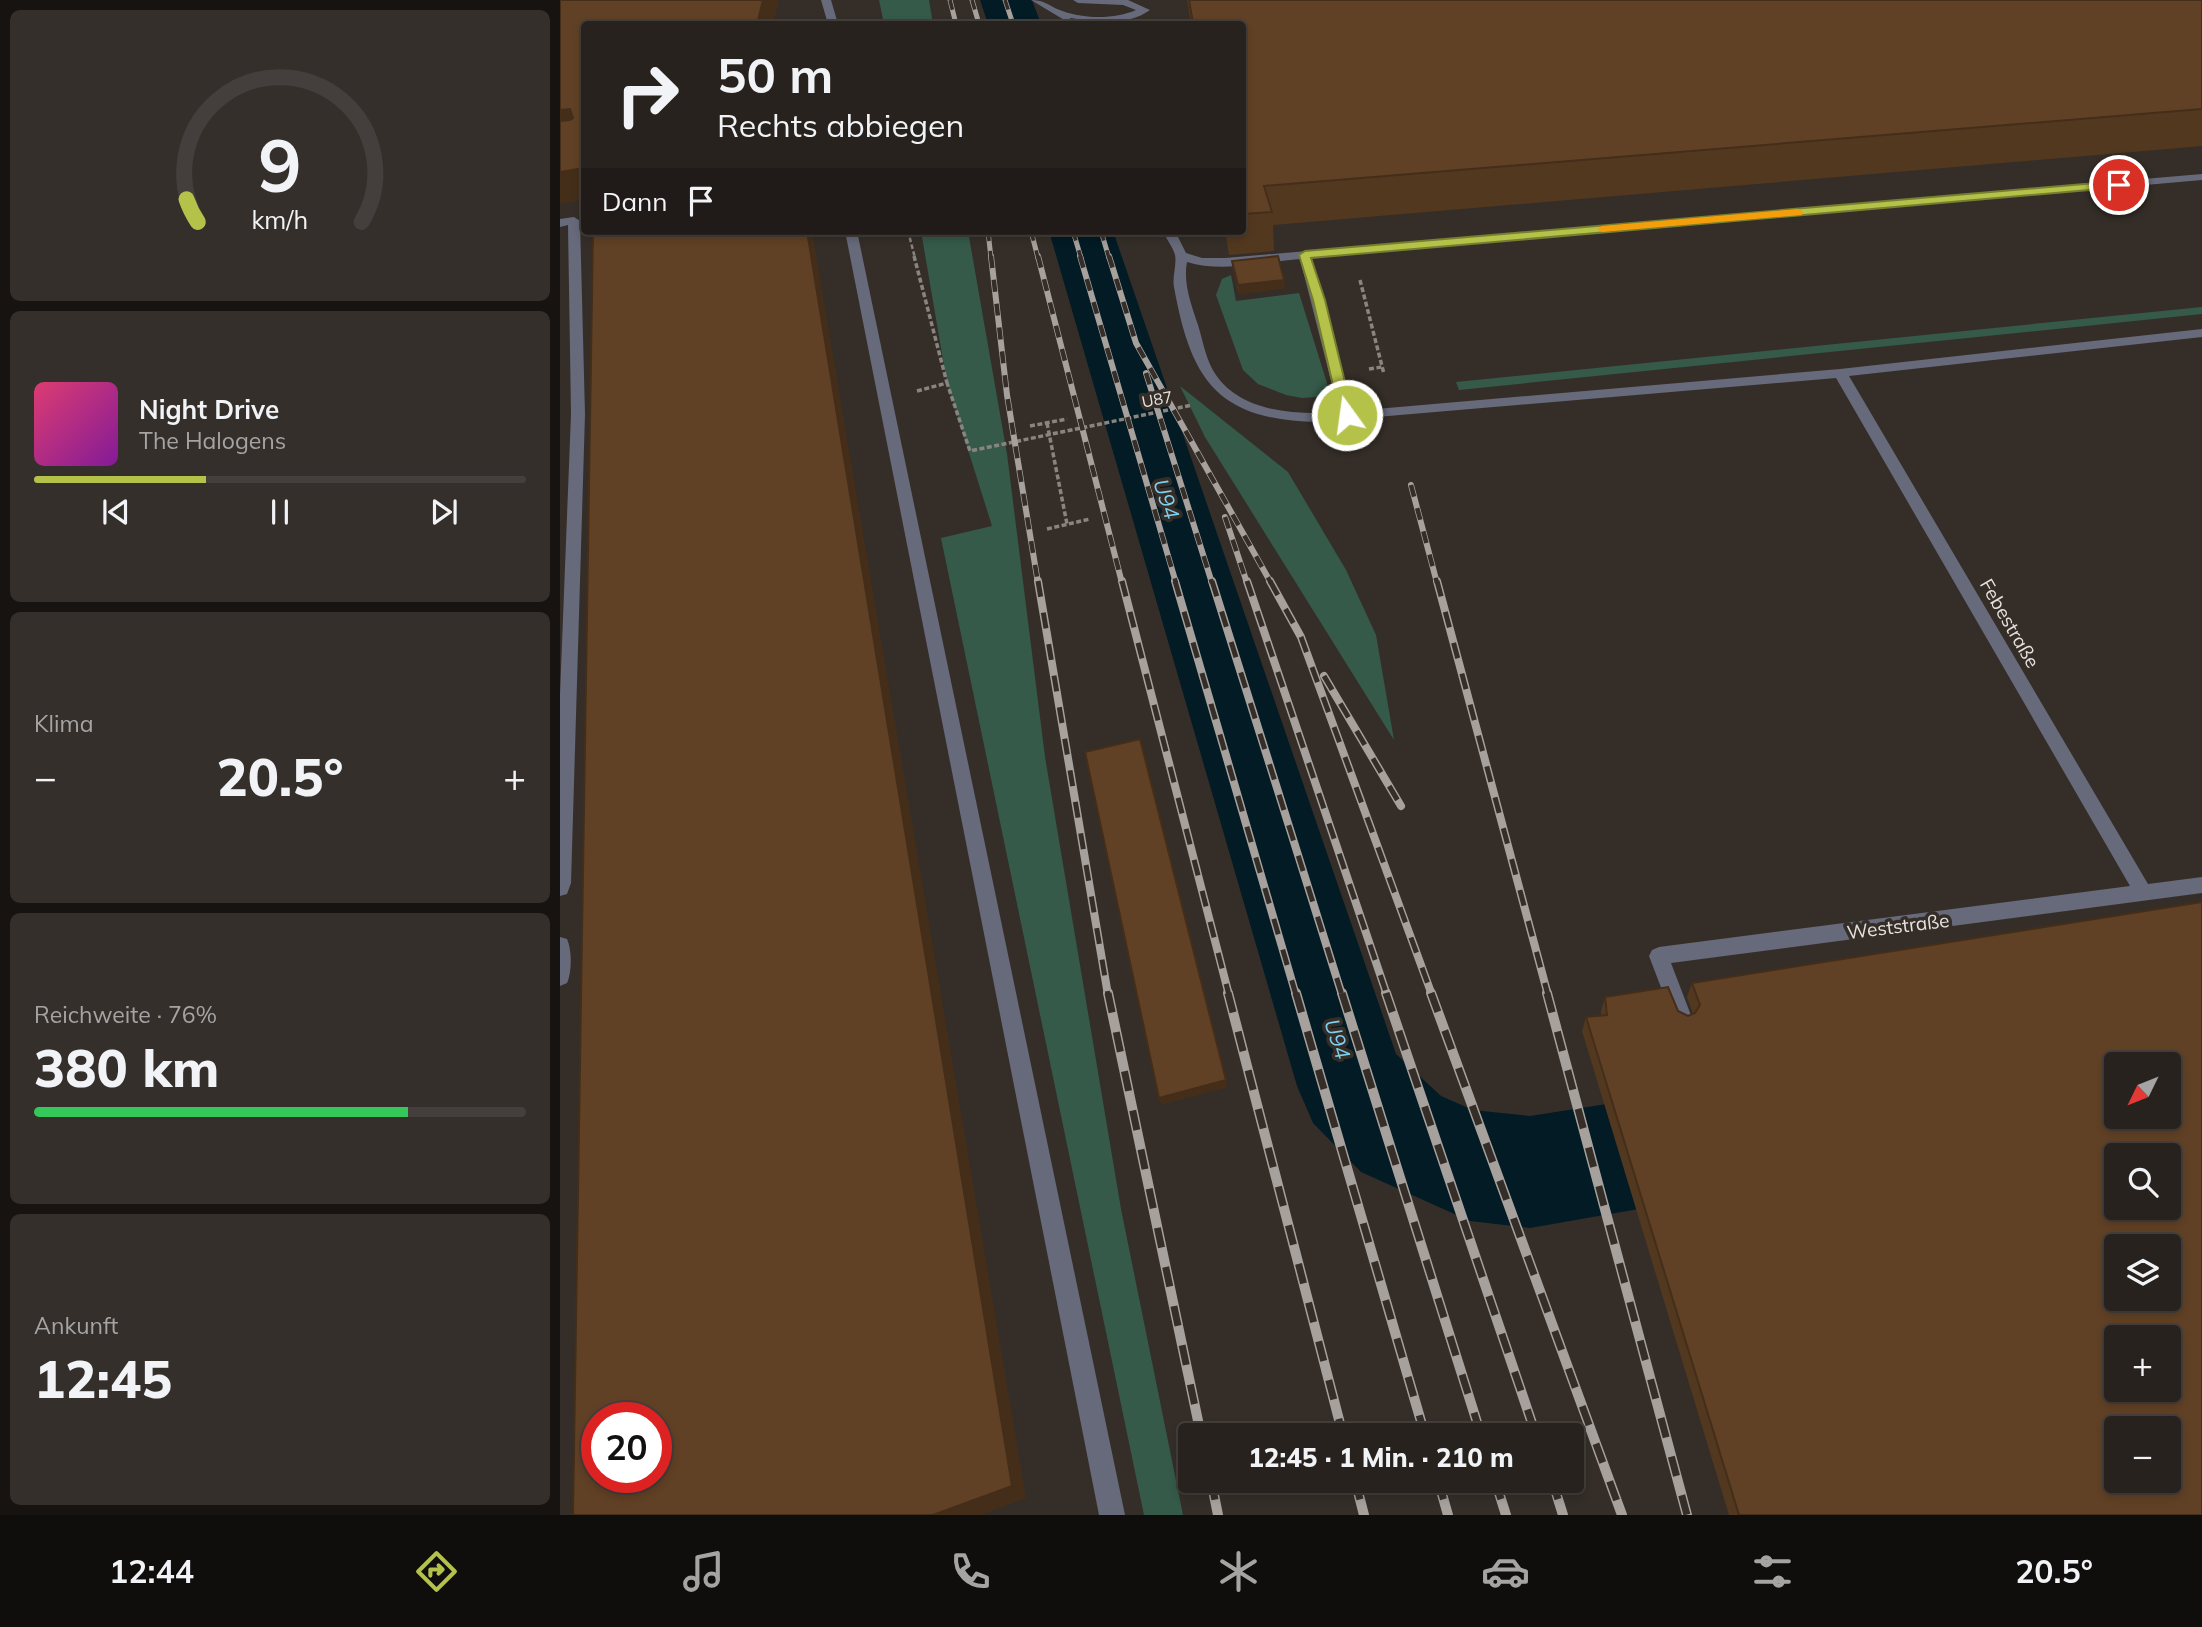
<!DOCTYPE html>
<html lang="de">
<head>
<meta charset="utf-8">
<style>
	body { margin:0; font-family:Mulish,sans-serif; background:#342f2b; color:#f1f3f6; height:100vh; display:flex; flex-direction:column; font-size:26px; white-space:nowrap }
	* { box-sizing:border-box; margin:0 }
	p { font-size:23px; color:#a5a4a4 }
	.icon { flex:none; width:38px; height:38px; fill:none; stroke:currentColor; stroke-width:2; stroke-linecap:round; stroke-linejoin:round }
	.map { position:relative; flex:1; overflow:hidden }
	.details { display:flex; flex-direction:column; gap:10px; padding:10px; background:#161310; width:560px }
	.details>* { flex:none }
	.top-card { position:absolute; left:21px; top:21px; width:665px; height:214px; border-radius:7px; box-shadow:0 4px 10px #0003,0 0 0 2px #443f3c; background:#28221e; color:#f1f3f6; overflow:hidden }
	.needle { width:46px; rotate:227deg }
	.fabs { position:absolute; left:1544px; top:1052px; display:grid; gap:14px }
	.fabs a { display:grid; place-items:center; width:77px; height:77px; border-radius:7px; background:#28221e; box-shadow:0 4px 10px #0003,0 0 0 2px #443f3c; font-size:35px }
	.speed { position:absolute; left:21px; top:1402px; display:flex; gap:14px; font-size:35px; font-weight:700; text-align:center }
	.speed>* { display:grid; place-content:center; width:91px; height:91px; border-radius:50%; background:#28221e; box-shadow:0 4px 10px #0003,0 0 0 2px #443f3c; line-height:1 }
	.speed .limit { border:10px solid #d22; background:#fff; color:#111 }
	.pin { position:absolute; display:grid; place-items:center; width:60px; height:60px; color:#fff; margin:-30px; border:4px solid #fff; border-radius:50%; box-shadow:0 2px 7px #0007 }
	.me { position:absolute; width:77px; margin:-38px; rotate:346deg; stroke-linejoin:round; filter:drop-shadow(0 0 5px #0008) }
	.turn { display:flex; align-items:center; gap:24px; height:147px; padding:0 21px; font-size:32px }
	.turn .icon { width:91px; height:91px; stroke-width:2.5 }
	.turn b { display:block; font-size:49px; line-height:60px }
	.then { display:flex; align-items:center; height:66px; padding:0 21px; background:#0003; gap:14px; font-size:26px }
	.big { font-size:52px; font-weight:800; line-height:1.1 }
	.details .widget { flex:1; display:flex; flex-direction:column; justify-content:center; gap:10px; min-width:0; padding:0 24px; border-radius:10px; background:#342f2b }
	.details .dial { align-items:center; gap:0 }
	.dial svg { height:182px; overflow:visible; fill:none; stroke:#443f3c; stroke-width:7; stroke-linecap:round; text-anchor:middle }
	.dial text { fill:#f1f3f6; stroke:none }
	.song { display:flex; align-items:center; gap:21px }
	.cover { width:84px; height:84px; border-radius:10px; background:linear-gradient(135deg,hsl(340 70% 55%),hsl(290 70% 35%)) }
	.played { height:7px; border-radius:4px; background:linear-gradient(90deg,#b5c249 35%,#443f3c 35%) }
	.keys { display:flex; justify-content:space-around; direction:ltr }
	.heat { display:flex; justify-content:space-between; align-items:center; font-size:38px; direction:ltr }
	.charge { height:10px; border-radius:5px; background:linear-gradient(90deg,#34c759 76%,#443f3c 0) }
	.trip { position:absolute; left:618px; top:1423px; width:406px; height:70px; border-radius:7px; background:#28221e; box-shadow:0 4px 10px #0003,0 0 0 2px #443f3c; font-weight:800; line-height:70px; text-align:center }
	.menu { display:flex; height:112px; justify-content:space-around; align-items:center; background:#100e0c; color:#a5a4a4 }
	.menu .icon { width:49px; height:49px }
	.menu .current { color:#b5c249 }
	.menu b { font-size:32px; color:#f1f3f6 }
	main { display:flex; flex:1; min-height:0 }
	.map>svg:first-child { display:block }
	.green { fill:#355a49 }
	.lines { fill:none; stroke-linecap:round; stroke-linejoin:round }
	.river { fill:#021b24; fill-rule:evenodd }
	.path-far1 { stroke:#8a8480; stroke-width:2.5; stroke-dasharray:4.5 2.5; stroke-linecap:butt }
	.path { stroke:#8a8480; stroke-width:3.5; stroke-dasharray:5 2.5; stroke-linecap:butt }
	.service { fill:#666a7b; fill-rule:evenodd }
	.rail-far3-casing { stroke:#a7a19d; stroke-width:5 }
	.rail-far2-casing { stroke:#a7a19d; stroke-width:6 }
	.rail-far1-casing { stroke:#a7a19d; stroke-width:8 }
	.rail-casing { stroke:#a7a19d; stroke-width:10 }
	.rail-far3 { stroke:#352e28; stroke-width:3.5; stroke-dasharray:10; stroke-linecap:butt }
	.rail-far2 { stroke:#352e28; stroke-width:4.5; stroke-dasharray:12; stroke-linecap:butt }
	.rail-far1 { stroke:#352e28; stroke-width:5; stroke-dasharray:16; stroke-linecap:butt }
	.rail { stroke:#352e28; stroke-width:7; stroke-dasharray:20; stroke-linecap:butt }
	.wall { fill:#533820 }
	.shaded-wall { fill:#442e1a }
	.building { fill:#614125; stroke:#442e1a; stroke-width:2; fill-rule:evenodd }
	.route { fill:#b5c249; stroke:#767e2f; stroke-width:2 }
	.slow { fill:#f59e0b }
	.labels { text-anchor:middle; stroke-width:7; stroke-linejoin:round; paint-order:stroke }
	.far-street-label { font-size:16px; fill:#e7e2df; stroke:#352e28 }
	.street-label { font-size:19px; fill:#e7e2df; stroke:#352e28 }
	.water-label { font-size:21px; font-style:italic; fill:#7fd0f0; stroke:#352e28 }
</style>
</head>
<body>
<main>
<section class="details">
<div class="widget dial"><svg viewBox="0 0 100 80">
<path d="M14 69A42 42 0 1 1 86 69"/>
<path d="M14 69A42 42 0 0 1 9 59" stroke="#b5c249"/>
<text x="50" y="56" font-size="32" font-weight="700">9</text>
<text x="50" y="72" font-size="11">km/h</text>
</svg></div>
<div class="widget">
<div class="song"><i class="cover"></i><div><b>Night Drive</b><p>The Halogens</p></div></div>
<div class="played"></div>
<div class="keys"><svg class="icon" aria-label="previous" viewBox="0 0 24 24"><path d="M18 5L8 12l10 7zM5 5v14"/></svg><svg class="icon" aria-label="pause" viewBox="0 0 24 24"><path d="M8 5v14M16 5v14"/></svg><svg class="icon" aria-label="next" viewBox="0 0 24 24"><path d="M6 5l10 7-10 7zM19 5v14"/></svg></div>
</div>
<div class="widget"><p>Klima</p>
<div class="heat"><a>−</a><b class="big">20.5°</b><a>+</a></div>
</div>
<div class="widget"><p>Reichweite · 76%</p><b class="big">380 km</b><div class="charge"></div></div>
<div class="widget"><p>Ankunft</p><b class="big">12:45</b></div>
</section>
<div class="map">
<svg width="1642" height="1515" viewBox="0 0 1642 1515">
	<rect width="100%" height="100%" fill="#352e28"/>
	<!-- green -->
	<g class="green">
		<polygon points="319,0 369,0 373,24 324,24"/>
		<polygon points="361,231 408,231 447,454 485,757 561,1209 623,1515 584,1515 381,538 432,526 387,383"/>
		<polygon points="671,275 676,301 739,293 771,396 742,398 726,395 698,384 683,370 656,295 662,279"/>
		<polygon points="1642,307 1642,314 899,390 896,382"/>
		<polygon points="620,386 728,472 786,570 816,635 834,740 645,437"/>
	</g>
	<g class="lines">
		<!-- river -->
		<g class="river">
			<polygon points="420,0 472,0 481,24 428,24"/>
			<polygon points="489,231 553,231 836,1054 881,1096 913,1110 970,1116 1187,1082 1227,1098 1244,1136 1227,1174 1187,1190 970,1228 910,1221 801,1172 753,1123 737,1086"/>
		</g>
		<!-- path-far1 -->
		<polyline class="path-far1" points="348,231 355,258"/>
		<!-- path -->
		<g class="path">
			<polyline points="354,256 387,383"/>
			<polyline points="800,280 824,374"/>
			<polyline points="809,369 822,367"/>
			<polyline points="357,391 387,383 410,451 632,405"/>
			<polyline points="487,423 507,524"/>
			<polyline points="470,426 507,419"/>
			<polyline points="487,529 530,519"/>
		</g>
		<!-- service -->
		<g class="service">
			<polygon points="261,0 271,0 278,24 268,24"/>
			<path d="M 471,0 C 483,0 487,4 497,9 C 520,19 554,20 576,10 L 563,5 L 518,3 L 513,0 L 568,0 L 590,10 C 568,26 536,23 511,18 L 506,21 Z"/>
			<path d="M 1642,174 L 1642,180 L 752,258 L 793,411 L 1280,369 L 1642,329 L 1642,337 L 1289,376 L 1588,884 L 1642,877 L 1642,893 L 1111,963 L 1132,1018 L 1129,1024 L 1122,1027 L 1115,1024 L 1089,956 L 1092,950 L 1099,947 L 1570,886 L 1276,378 L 758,422 C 658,420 631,381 614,287 C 612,277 617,264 615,255 C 613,247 606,239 603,231 L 615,231 L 626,253 L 642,258 L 665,258 ZM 740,259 L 779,412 C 738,415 682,413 656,375 C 646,361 643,341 638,325 C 631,304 623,283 627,262 C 662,273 704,262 740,259 Z"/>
			<polygon points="14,217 20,221 25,414 11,883 7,894 0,896 0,695 11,414 8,225 0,227 0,219"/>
			<polygon points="285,231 297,231 565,1515 539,1515"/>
			<path d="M 0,937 L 7,939 C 12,950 12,972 7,983 L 0,986 Z"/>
		</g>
		<!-- rail-far3 casing -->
		<g class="rail-far3-casing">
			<g id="rail-far3">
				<polyline points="390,0 396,24"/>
				<polyline points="412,0 419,24"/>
				<polyline points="445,0 453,24"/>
				<polyline points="428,231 431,258"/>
				<polyline points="471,231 478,258"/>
				<polyline points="513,231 521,258"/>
				<polyline points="541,231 549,258"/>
			</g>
		</g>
		<!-- rail-far2 casing -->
		<g class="rail-far2-casing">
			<g id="rail-far2">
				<polyline points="431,256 447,395 478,583"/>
				<polyline points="478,256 562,583"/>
				<polyline points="520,256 616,583"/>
				<polyline points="549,256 576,343 711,583"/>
				<polyline points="586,373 652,583"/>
				<polyline points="851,485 877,583"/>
				<polyline points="665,517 687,583"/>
			</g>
		</g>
		<!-- rail-far1 casing -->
		<g class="rail-far1-casing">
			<g id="rail-far1">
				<polyline points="478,581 548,995"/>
				<polyline points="562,581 669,995"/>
				<polyline points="615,581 736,995"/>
				<polyline points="652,581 782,995"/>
				<polyline points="687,581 827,995"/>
				<polyline points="710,581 741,637 872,995"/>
				<polyline points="877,581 988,995"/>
				<polyline points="764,676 841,806"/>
			</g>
		</g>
		<!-- rail casing -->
		<g class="rail-casing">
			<g id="rail">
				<polyline points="548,993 641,1435"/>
				<polyline points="668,993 783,1435"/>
				<polyline points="736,993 865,1435"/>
				<polyline points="782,993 921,1435"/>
				<polyline points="826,993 976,1435"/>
				<polyline points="871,993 1062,1515"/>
				<polyline points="987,993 1127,1515"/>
				<polyline points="651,1480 658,1515"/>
				<polyline points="795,1480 804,1515"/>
				<polyline points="878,1480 888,1515"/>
				<polyline points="935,1480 946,1515"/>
				<polyline points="992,1480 1003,1515"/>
			</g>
		</g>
		<!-- rail-far3 -->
		<use href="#rail-far3" class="rail-far3"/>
		<!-- rail-far2 -->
		<use href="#rail-far2" class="rail-far2"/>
		<!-- rail-far1 -->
		<use href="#rail-far1" class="rail-far1"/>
		<!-- rail -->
		<use href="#rail" class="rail"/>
	</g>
	<!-- wall -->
	<g class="wall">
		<polygon points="627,0 1642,0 1642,146 713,225 714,251 669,255 665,231 682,231 682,24 631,24"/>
		<polygon points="672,261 725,288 679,294 673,269"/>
		<polygon points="1132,983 1642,1515 1169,1515 1022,1031 1026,1017 1041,1015 1041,1011 1045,997 1128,1016 1133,1014 1127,997"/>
	</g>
	<!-- shaded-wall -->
	<g class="shaded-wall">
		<polygon points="203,0 219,0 213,24 197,24"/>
		<polygon points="10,109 24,138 0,141 0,110"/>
		<polygon points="24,168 24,200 0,204 0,172"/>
		<polygon points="247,231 252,231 466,1498 421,1515 373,1515"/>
		<polygon points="724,280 725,288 679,294 678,285"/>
		<polygon points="666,1080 667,1087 601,1105 599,1098"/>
	</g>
	<!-- building -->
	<g class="building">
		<polygon points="0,0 203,0 197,24 24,24 24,168 0,172 0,121 10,120 13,118 10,109 0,110"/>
		<polygon points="629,0 1642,0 1642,109 704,186 712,212 682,214 682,24 633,24"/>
		<path d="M 33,231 L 247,231 L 452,1486 L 373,1515 L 13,1515 ZM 37,1418 L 96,1418 L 96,1477 L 37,1477 Z"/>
		<polygon points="718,256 724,280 678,285 672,261"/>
		<polygon points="580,739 666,1080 599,1098 525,752"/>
		<path d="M 1642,902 L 1642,1515 L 1179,1515 L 1026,1017 L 1047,1015 L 1045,997 L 1108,987 L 1118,1011 L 1128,1016 L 1135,1013 L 1140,1005 L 1132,983 ZM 1556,1064 L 1608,1064 L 1608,1116 L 1556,1116 ZM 1556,1155 L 1608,1155 L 1608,1208 L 1556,1208 ZM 1556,1246 L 1608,1246 L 1608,1298 L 1556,1298 ZM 1556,1337 L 1608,1337 L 1608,1390 L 1556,1390 ZM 1556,1428 L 1608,1428 L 1608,1480 L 1556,1480 Z"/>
	</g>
	<!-- route -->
	<polygon class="route" points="1559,181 1563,182 1563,187 751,258 765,300 793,415 787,419 780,415 753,300 739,255 745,251"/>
	<!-- slow -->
	<polygon class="slow" points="1238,209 1243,212 1242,215 1042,232 1037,229 1042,226"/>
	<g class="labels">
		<!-- far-street labels -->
		<g class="far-street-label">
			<text transform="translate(597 399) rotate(-11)" y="6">U87</text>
		</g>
		<!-- street labels -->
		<g class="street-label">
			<text transform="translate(1450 623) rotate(60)" y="7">Febestraße</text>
			<text transform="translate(1338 926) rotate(-7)" y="7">Weststraße</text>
		</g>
		<!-- water labels -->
		<g class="water-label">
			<text transform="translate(606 499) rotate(72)" y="7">U94</text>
			<text transform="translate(777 1039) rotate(72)" y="7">U94</text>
		</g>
	</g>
</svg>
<div class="fabs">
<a><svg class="needle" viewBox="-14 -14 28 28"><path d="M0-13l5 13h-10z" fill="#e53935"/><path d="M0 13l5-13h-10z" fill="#a5a4a4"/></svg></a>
<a><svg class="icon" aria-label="search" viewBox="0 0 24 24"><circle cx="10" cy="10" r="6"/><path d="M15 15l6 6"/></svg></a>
<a><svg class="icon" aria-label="layers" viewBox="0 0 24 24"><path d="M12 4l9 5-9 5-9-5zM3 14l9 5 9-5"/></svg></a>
<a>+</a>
<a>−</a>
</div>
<div class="speed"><div class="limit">20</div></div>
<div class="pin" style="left:1559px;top:185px;background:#d93025"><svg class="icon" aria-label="arrive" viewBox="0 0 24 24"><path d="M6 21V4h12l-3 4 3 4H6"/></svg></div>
<svg class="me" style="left:787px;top:415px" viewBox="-20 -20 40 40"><circle r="17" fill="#b5c249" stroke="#fff" stroke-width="3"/><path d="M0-11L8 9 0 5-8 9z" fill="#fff"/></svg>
<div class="trip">12:45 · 1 Min. · 210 m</div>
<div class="top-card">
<div class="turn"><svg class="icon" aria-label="right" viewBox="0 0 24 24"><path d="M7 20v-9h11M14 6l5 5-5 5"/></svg><div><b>50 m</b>Rechts abbiegen</div></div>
<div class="then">Dann<svg class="icon" aria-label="arrive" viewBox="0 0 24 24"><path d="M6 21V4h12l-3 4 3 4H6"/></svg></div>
</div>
</div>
</main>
<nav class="menu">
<b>12:44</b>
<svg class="icon current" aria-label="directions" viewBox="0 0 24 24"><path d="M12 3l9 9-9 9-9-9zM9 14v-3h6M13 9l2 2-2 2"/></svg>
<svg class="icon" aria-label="music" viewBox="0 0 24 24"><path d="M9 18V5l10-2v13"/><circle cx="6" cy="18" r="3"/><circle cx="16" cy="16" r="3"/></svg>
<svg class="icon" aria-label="phone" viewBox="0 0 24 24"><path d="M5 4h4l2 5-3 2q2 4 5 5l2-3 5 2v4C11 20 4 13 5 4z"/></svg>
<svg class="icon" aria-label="climate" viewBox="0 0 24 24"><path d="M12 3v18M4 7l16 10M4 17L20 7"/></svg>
<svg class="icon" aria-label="car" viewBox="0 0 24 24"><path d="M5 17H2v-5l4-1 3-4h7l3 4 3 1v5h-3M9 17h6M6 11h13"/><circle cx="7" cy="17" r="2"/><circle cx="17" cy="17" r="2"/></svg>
<svg class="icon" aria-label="filters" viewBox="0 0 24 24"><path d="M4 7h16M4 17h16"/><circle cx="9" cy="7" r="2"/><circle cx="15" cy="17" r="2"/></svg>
<b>20.5°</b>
</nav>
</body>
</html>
